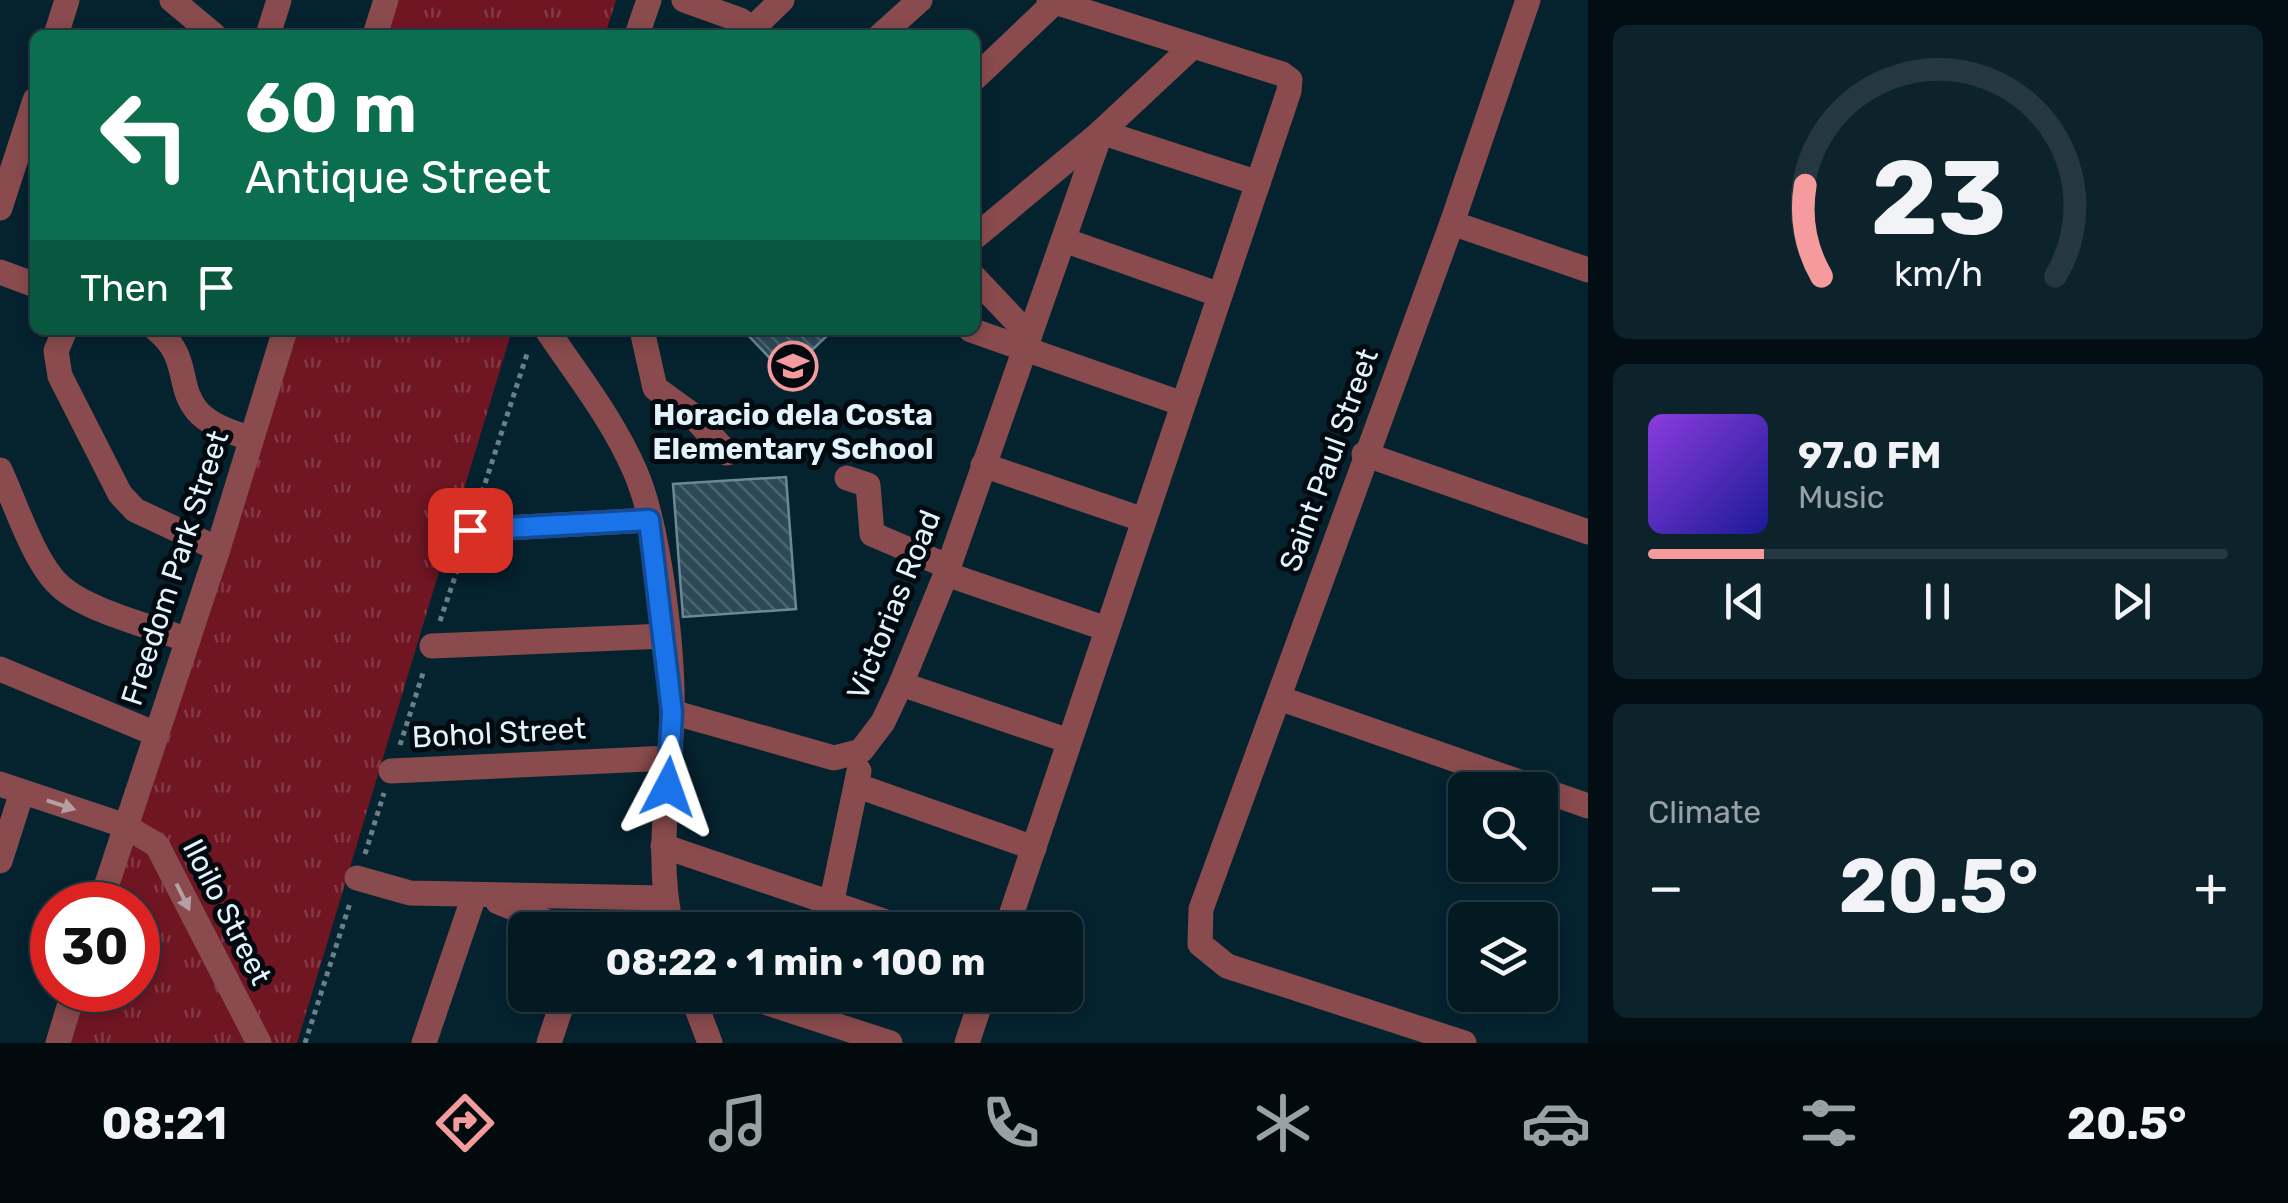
<!DOCTYPE html>
<html lang="en">
<head>
<meta charset="utf-8">
<style>
	body { margin:0; font-family:Rubik,sans-serif; background:#0d232b; color:#f1f3f6; height:100vh; display:flex; flex-direction:column; font-size:38px; white-space:nowrap }
	* { box-sizing:border-box; margin:0 }
	p { font-size:32px; color:#97a1a6 }
	.icon { flex:none; width:55px; height:55px; fill:none; stroke:currentColor; stroke-width:2; stroke-linecap:round; stroke-linejoin:round }
	.map { position:relative; flex:1; overflow:hidden }
	.drawer { display:flex; flex-direction:column; gap:25px; padding:25px; background:#020e13; width:700px }
	.drawer>* { flex:none }
	.hud { position:absolute; left:30px; top:30px; width:950px; height:305px; border-radius:15px; box-shadow:0 5px 15px #0003,0 0 0 2px #253841; background:#0b6e4f; color:#fff; overflow:hidden }
	.controls { position:absolute; left:1448px; top:772px; display:grid; gap:20px }
	.controls a { display:grid; place-items:center; width:110px; height:110px; border-radius:15px; background:#041a23; box-shadow:0 5px 15px #0003,0 0 0 2px #253841; font-size:50px }
	.speed { position:absolute; left:30px; top:882px; display:flex; gap:20px; font-size:50px; font-weight:700; text-align:center }
	.speed>* { display:grid; place-content:center; width:130px; height:130px; border-radius:50%; background:#041a23; box-shadow:0 5px 15px #0003,0 0 0 2px #253841; line-height:1 }
	.speed .limit { border:15px solid #d22; background:#fff; color:#111 }
	.pin { position:absolute; display:grid; place-items:center; width:85px; height:85px; color:#fff; margin:-42px; border-radius:20px; box-shadow:0 5px 15px #0006 }
	.me { position:absolute; width:110px; margin:-55px; rotate:4deg; stroke-linejoin:round; filter:drop-shadow(0 0 8px #0008) }
	.turn { display:flex; align-items:center; gap:35px; height:210px; padding:0 50px; font-size:45px }
	.turn .icon { width:130px; height:130px; stroke-width:2.5 }
	.turn b { display:block; font-size:70px; line-height:85px }
	.then { display:flex; align-items:center; height:95px; padding:0 50px; background:#0003; gap:20px; font-size:38px }
	.big { font-size:75px; font-weight:700; line-height:1.1 }
	.drawer .card { flex:1; display:flex; flex-direction:column; justify-content:center; gap:15px; min-width:0; padding:0 35px; border-radius:15px; background:#0d232b }
	.drawer .dial { align-items:center; gap:0 }
	.dial svg { height:260px; overflow:visible; fill:none; stroke:#253841; stroke-width:7; stroke-linecap:round; text-anchor:middle }
	.dial text { fill:#f1f3f6; stroke:none }
	.song { display:flex; align-items:center; gap:30px }
	.cover { width:120px; height:120px; border-radius:15px; background:linear-gradient(135deg,hsl(270 70% 55%),hsl(240 70% 35%)) }
	.played { height:10px; border-radius:5px; background:linear-gradient(90deg,#f59b9d 20%,#253841 20%) }
	.keys { display:flex; justify-content:space-around; direction:ltr }
	.heat { display:flex; justify-content:space-between; align-items:center; font-size:55px; direction:ltr }
	.trip { position:absolute; left:508px; top:912px; width:575px; height:100px; border-radius:15px; background:#041a23; box-shadow:0 5px 15px #0003,0 0 0 2px #253841; font-weight:700; line-height:100px; text-align:center }
	.tab-bar { display:flex; height:160px; justify-content:space-around; align-items:center; background:#020a0e; color:#97a1a6 }
	.tab-bar .icon { width:70px; height:70px }
	.tab-bar .current { color:#f59b9d }
	.tab-bar b { font-size:45px; color:#f1f3f6 }
	main { display:flex; flex:1; min-height:0 }
	.map>svg:first-child { display:block }
	.park { fill:url(#park-tufts) }
	.building { fill:url(#building-back-hatch); stroke:#698898; stroke-width:2.5 }
	.lines { fill:none; stroke-linecap:round; stroke-linejoin:round }
	.path { stroke:#69808b; stroke-width:5; stroke-dasharray:5 5; stroke-linecap:butt }
	.minor { stroke:#894b4d; stroke-width:25 }
	.oneway { fill:#b69fa4 }
	.route-casing { stroke:#114b97; stroke-width:25 }
	.route { stroke:#1a73e8; stroke-width:18 }
	.labels { text-anchor:middle; stroke-width:10; stroke-linejoin:round; paint-order:stroke }
	.poi-label { font-size:30px; font-weight:bold; fill:#e3f3fc; stroke:#020a10 }
	.street-label { font-size:30px; fill:#e3f3fc; stroke:#020a10 }
</style>
</head>
<body>
<main>
<div class="map">
<svg width="1588" height="1043" viewBox="0 0 1588 1043">
	<defs>
		<pattern id="park-tufts" width="24" height="20" patternUnits="userSpaceOnUse" patternTransform="scale(2.5)"><rect width="24" height="20" fill="#701623"/><path d="M3 7l-1-3M5 7V3M7 7l1-3M15 17l-1-3M17 17v-4M19 17l1-3" fill="none" stroke="#843844"/></pattern>
		<pattern id="building-back-hatch" width="6" height="6" patternUnits="userSpaceOnUse" patternTransform="scale(2.5)"><rect width="6" height="6" fill="#2d4958"/><path d="M-1 5l2 2M0 0l6 6M5-1l2 2" fill="none" stroke="#4b6471"/></pattern>
	</defs>
	<rect width="100%" height="100%" fill="#05222f"/>
	<!-- park -->
	<g class="park">
		<polygon points="391,0 616,0 605,35 381,35"/>
		<polygon points="290,330 512,330 297,1043 71,1043 87,990 138,990 138,905 113,905"/>
	</g>
	<!-- building -->
	<g class="building">
		<polygon points="743,330 833,330 786,375"/>
		<polygon points="786,477 796,609 683,617 673,484"/>
	</g>
	<g class="lines">
		<!-- path -->
		<g class="path">
			<polyline points="479,502 528,351"/>
			<polyline points="440,621 462,556"/>
			<polyline points="400,745 424,670"/>
			<polyline points="365,854 384,793"/>
			<polyline points="305,1043 350,903"/>
		</g>
		<!-- minor -->
		<g class="minor">
			<polyline points="172,0 214,35"/>
			<polyline points="684,0 740,20 761,35"/>
			<polyline points="754,27 782,0"/>
			<polyline points="56,35 67,0"/>
			<polyline points="268,35 279,0"/>
			<polyline points="375,35 386,0"/>
			<polyline points="637,35 649,0"/>
			<polyline points="881,35 920,0"/>
			<polyline points="975,78 1055,2"/>
			<polyline points="1101,132 1258,183"/>
			<polyline points="0,208 35,100"/>
			<polyline points="1452,223 1588,270"/>
			<polyline points="975,237 1101,132 1193,46"/>
			<polyline points="1064,240 1220,295"/>
			<polyline points="0,272 35,285"/>
			<polyline points="975,278 1028,334"/>
			<polyline points="65,330 56,351 60,376 120,494 135,510 218,549"/>
			<path d="M 157,330 C 205,369 155,413 251,438"/>
			<path d="M 547,330 C 578,376 613,420 635,471 C 660,528 674,656 672,719 C 669,789 655,860 672,930"/>
			<polyline points="642,330 655,388 691,414 727,453"/>
			<polyline points="971,330 1183,404"/>
			<polyline points="1364,454 1588,532"/>
			<polyline points="983,465 1144,520"/>
			<path d="M 0,470 C 15,502 34,563 60,586 C 87,611 153,627 188,640"/>
			<polyline points="847,478 868,485 872,534 949,567"/>
			<polyline points="470,530 649,520"/>
			<polyline points="946,574 1107,629"/>
			<polyline points="432,646 665,636"/>
			<polyline points="0,669 156,734"/>
			<polyline points="901,684 1069,741"/>
			<polyline points="1279,698 1588,806"/>
			<polyline points="672,712 834,758 861,751 883,722 901,684 946,574 1101,132"/>
			<polyline points="391,771 670,758"/>
			<polyline points="0,784 123,825 157,845 259,1043"/>
			<polyline points="858,786 1034,848"/>
			<polyline points="663,846 910,930"/>
			<polyline points="0,861 22,792"/>
			<polyline points="357,878 410,893 664,898"/>
			<polyline points="498,902 568,930"/>
			<polyline points="100,905 218,549 285,330"/>
			<polyline points="831,905 859,771"/>
			<polyline points="1006,930 1289,91 1290,80 1282,74 1049,0"/>
			<polyline points="692,995 710,1043"/>
			<polyline points="743,995 890,1043"/>
			<polyline points="58,1043 74,990"/>
			<polyline points="424,1043 474,896"/>
			<polyline points="549,1043 565,995"/>
			<polyline points="967,1043 983,995"/>
			<polyline points="1464,1043 1227,966 1200,944 1201,909 1452,223 1528,0"/>
		</g>
	</g>
	<!-- one-way arrows -->
	<defs><path id="oneway-solid" d="M-6-.8H1V-3.2L6.5 0L1 3.2V.8H-6Z" transform="scale(2.5)"/></defs>
	<g class="oneway">
		<use href="#oneway-solid" transform="translate(61 805) rotate(18)"/>
		<use href="#oneway-solid" transform="translate(183 897) rotate(64)"/>
	</g>
	<g class="lines">
		<!-- route casing -->
		<g class="route-casing">
			<polyline id="route" points="470,530 649,520 672,712 668,787"/>
		</g>
		<!-- route -->
		<use href="#route" class="route"/>
	</g>
	<!-- icons -->
	<defs>
		<g id="school-ring" transform="scale(2.5)"><circle r="9.5" fill="#020a10" stroke="#f59b9d" stroke-width="1.5"/><path d="M0-5L7-2L0 1L-7-2ZM-4 1L0 2.5L4 1V4Q0 6-4 4Z" fill="#f59b9d"/></g>
	</defs>
	<g fill-rule="evenodd">
		<use href="#school-ring" x="793" y="366"/>
	</g>
	<g class="labels">
		<!-- poi labels -->
		<g class="poi-label">
			<text x="793" y="425">Horacio dela Costa<tspan x="793" dy="34">Elementary School</tspan></text>
		</g>
		<!-- street labels -->
		<g class="street-label">
			<text transform="translate(1329 460) rotate(-70)" y="10">Saint Paul Street</text>
			<text transform="translate(175 568) rotate(-72)" y="10">Freedom Park Street</text>
			<text transform="translate(894 605) rotate(-68)" y="10">Victorias Road</text>
			<text transform="translate(499 733) rotate(-3)" y="10">Bohol Street</text>
			<text transform="translate(227 912) rotate(63)" y="10">Iloilo Street</text>
		</g>
	</g>
</svg>
<div class="controls">
<a><svg class="icon" aria-label="search" viewBox="0 0 24 24"><circle cx="10" cy="10" r="6"/><path d="M15 15l6 6"/></svg></a>
<a><svg class="icon" aria-label="layers" viewBox="0 0 24 24"><path d="M12 4l9 5-9 5-9-5zM3 14l9 5 9-5"/></svg></a>
</div>
<div class="speed"><div class="limit">30</div></div>
<div class="pin" style="left:470px;top:530px;background:#d93025"><svg class="icon" aria-label="arrive" viewBox="0 0 24 24"><path d="M6 21V4h12l-3 4 3 4H6"/></svg></div>
<svg class="me" style="left:668px;top:787px" viewBox="-20 -20 40 40"><path d="M0-17L14 15 0 8-14 15z" fill="#1a73e8" stroke="#fff" stroke-width="4"/></svg>
<div class="trip">08:22 · 1 min · 100 m</div>
<div class="hud">
<div class="turn"><svg class="icon" aria-label="left" viewBox="0 0 24 24"><path d="M17 20v-9H6M10 6l-5 5 5 5"/></svg><div><b>60 m</b>Antique Street</div></div>
<div class="then">Then<svg class="icon" aria-label="arrive" viewBox="0 0 24 24"><path d="M6 21V4h12l-3 4 3 4H6"/></svg></div>
</div>
</div>
<section class="drawer">
<div class="card dial"><svg viewBox="0 0 100 80">
<path d="M14 69A42 42 0 1 1 86 69"/>
<path d="M14 69A42 42 0 0 1 9 41" stroke="#f59b9d"/>
<text x="50" y="56" font-size="32" font-weight="700">23</text>
<text x="50" y="72" font-size="11">km/h</text>
</svg></div>
<div class="card">
<div class="song"><i class="cover"></i><div><b>97.0 FM</b><p>Music</p></div></div>
<div class="played"></div>
<div class="keys"><svg class="icon" aria-label="previous" viewBox="0 0 24 24"><path d="M18 5L8 12l10 7zM5 5v14"/></svg><svg class="icon" aria-label="pause" viewBox="0 0 24 24"><path d="M8 5v14M16 5v14"/></svg><svg class="icon" aria-label="next" viewBox="0 0 24 24"><path d="M6 5l10 7-10 7zM19 5v14"/></svg></div>
</div>
<div class="card"><p>Climate</p>
<div class="heat"><a>−</a><b class="big">20.5°</b><a>+</a></div>
</div>
</section>
</main>
<nav class="tab-bar">
<b>08:21</b>
<svg class="icon current" aria-label="directions" viewBox="0 0 24 24"><path d="M12 3l9 9-9 9-9-9zM9 14v-3h6M13 9l2 2-2 2"/></svg>
<svg class="icon" aria-label="music" viewBox="0 0 24 24"><path d="M9 18V5l10-2v13"/><circle cx="6" cy="18" r="3"/><circle cx="16" cy="16" r="3"/></svg>
<svg class="icon" aria-label="phone" viewBox="0 0 24 24"><path d="M5 4h4l2 5-3 2q2 4 5 5l2-3 5 2v4C11 20 4 13 5 4z"/></svg>
<svg class="icon" aria-label="climate" viewBox="0 0 24 24"><path d="M12 3v18M4 7l16 10M4 17L20 7"/></svg>
<svg class="icon" aria-label="car" viewBox="0 0 24 24"><path d="M5 17H2v-5l4-1 3-4h7l3 4 3 1v5h-3M9 17h6M6 11h13"/><circle cx="7" cy="17" r="2"/><circle cx="17" cy="17" r="2"/></svg>
<svg class="icon" aria-label="filters" viewBox="0 0 24 24"><path d="M4 7h16M4 17h16"/><circle cx="9" cy="7" r="2"/><circle cx="15" cy="17" r="2"/></svg>
<b>20.5°</b>
</nav>
</body>
</html>
